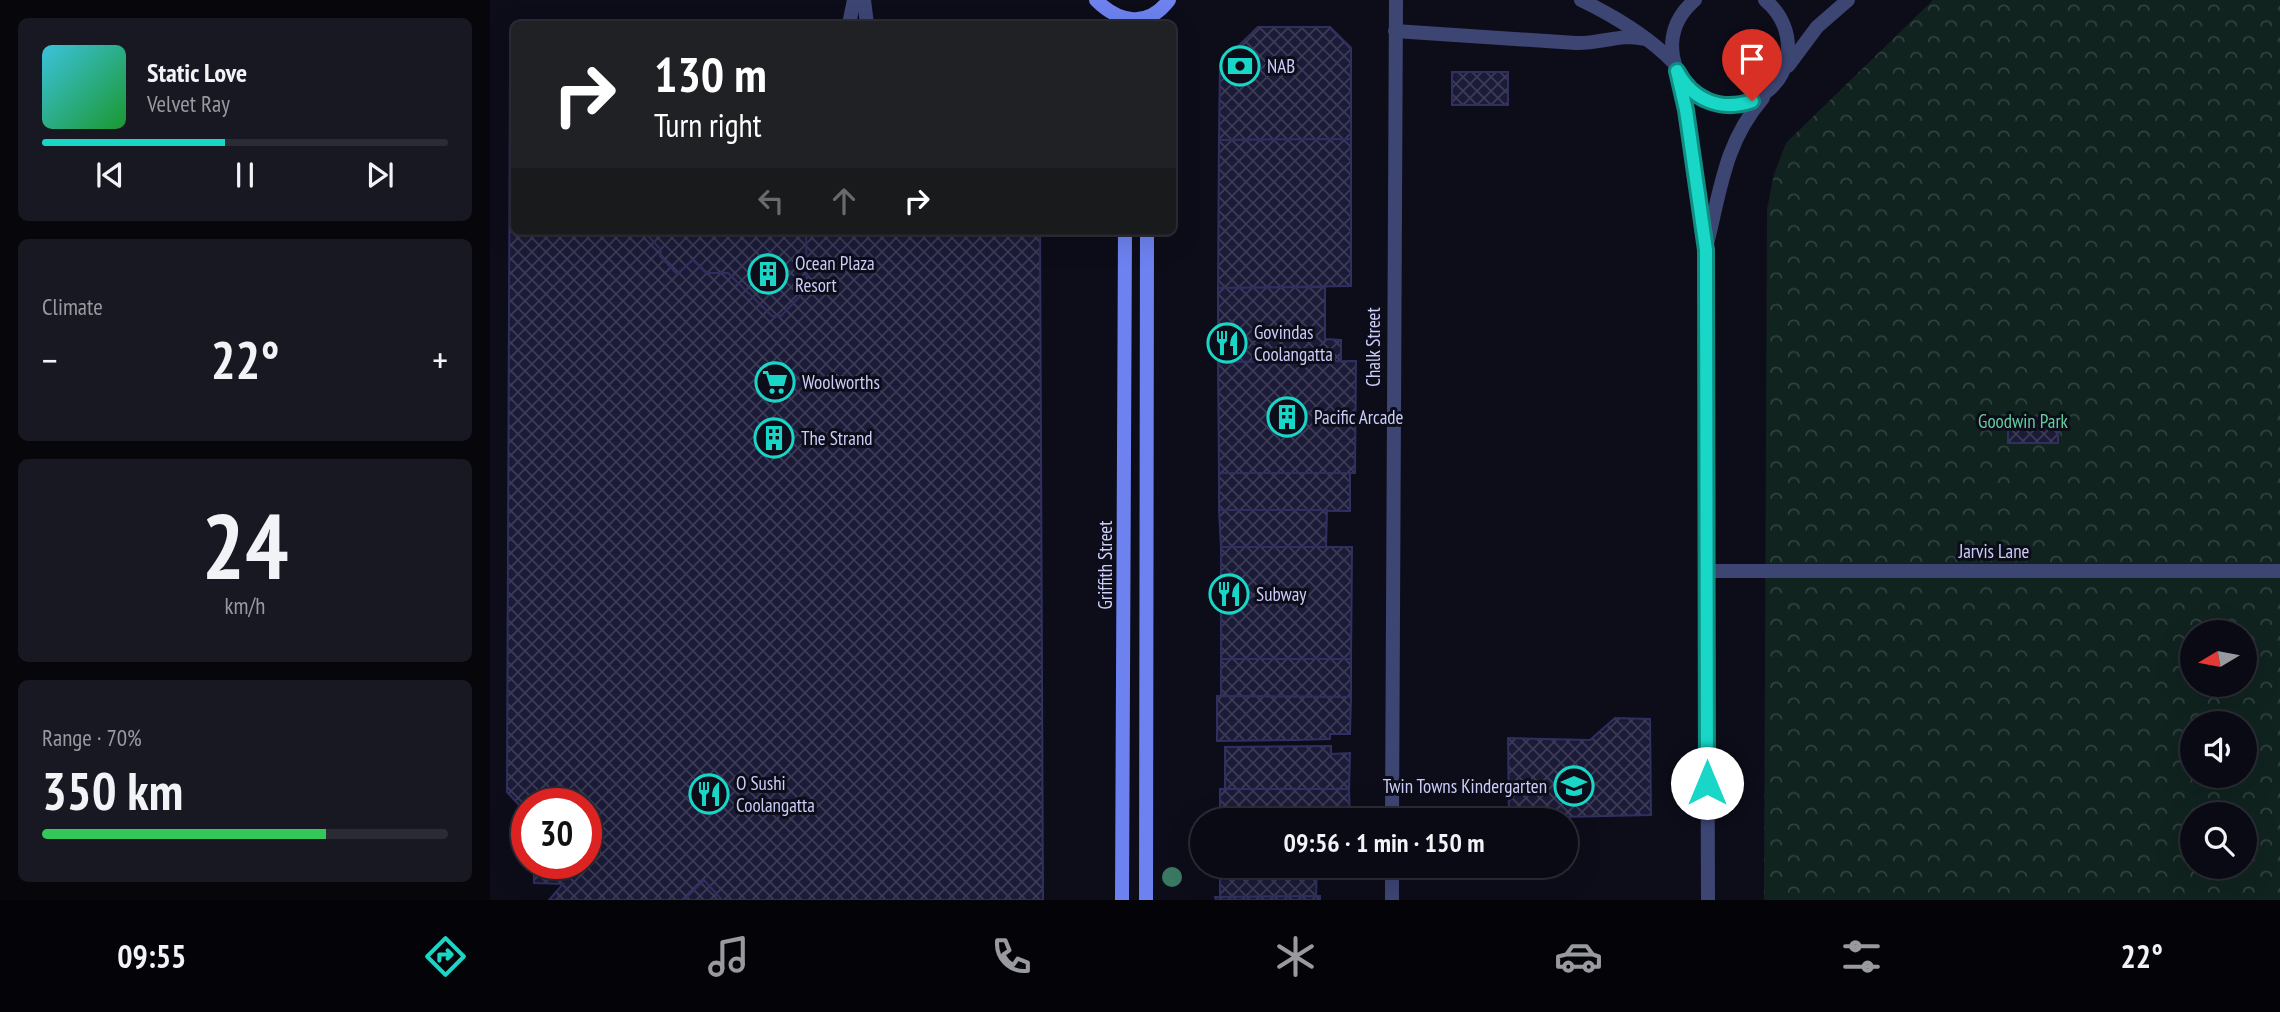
<!DOCTYPE html>
<html lang="en">
<head>
<meta charset="utf-8">
<style>
	body { margin:0; font-family:"PT Sans Narrow",sans-serif; background:#181822; color:#f1f3f6; height:100vh; display:flex; flex-direction:column; font-size:26px; white-space:nowrap }
	* { box-sizing:border-box; margin:0 }
	p { font-size:23px; color:#999aa0 }
	.icon { flex:none; width:38px; height:38px; fill:none; stroke:currentColor; stroke-width:2; stroke-linecap:round; stroke-linejoin:round }
	.map { position:relative; flex:1; overflow:hidden }
	.side { display:flex; flex-direction:column; gap:18px; padding:18px; background:#06060b; width:490px }
	.side>* { flex:none }
	.top-card { position:absolute; left:21px; top:21px; width:665px; height:214px; border-radius:10px; box-shadow:0 7px 28px #0002,0 0 0 2px #2a2b34; background:#202124; color:#fff; overflow:hidden }
	.needle { width:46px; rotate:260deg }
	.controls { position:absolute; left:1690px; top:620px; display:grid; gap:14px }
	.controls a { display:grid; place-items:center; width:77px; height:77px; border-radius:50%; background:#0a0a14; box-shadow:0 7px 28px #0002,0 0 0 2px #2a2b34; font-size:35px }
	.speed { position:absolute; left:21px; top:788px; display:flex; gap:14px; font-size:35px; font-weight:700; text-align:center }
	.speed>* { display:grid; place-content:center; width:91px; height:91px; border-radius:50%; background:#0a0a14; box-shadow:0 7px 28px #0002,0 0 0 2px #2a2b34; line-height:1 }
	.speed .limit { border:10px solid #d22; background:#fff; color:#111 }
	.pin { position:absolute; display:grid; place-items:center; width:60px; height:60px; color:#fff; margin:-72px -30px; border-radius:50% 50% 50% 0; rotate:-45deg; box-shadow:0 0 7px #0007 }
	.pin .icon { rotate:45deg }
	.me { position:absolute; width:77px; margin:-38px; rotate:0deg; stroke-linejoin:round; filter:drop-shadow(0 0 5px #0008) }
	.turn { display:flex; align-items:center; gap:24px; height:147px; padding:0 28px; font-size:32px }
	.turn .icon { width:91px; height:91px; stroke-width:2.5 }
	.turn b { display:block; font-size:49px; line-height:60px }
	.lanes { display:flex; align-items:center; height:66px; padding:0 28px; background:#0003; justify-content:center; gap:35px; direction:ltr }
	.lanes .off { opacity:.35 }
	.big { font-size:52px; font-weight:600; line-height:1.1 }
	.side .card { flex:1; display:flex; flex-direction:column; justify-content:center; gap:10px; min-width:0; padding:0 24px; border-radius:10px; background:#181822 }
	.side .dial { align-items:center; gap:0 }
	.dial b { font-size:91px; line-height:1 }
	.song { display:flex; align-items:center; gap:21px }
	.cover { width:84px; height:84px; border-radius:10px; background:linear-gradient(135deg,hsl(190 70% 55%),hsl(130 70% 35%)) }
	.played { height:7px; border-radius:4px; background:linear-gradient(90deg,#19d7c7 45%,#2a2b34 45%) }
	.keys { display:flex; justify-content:space-around; direction:ltr }
	.heat { display:flex; justify-content:space-between; align-items:center; font-size:38px; direction:ltr }
	.charge { height:10px; border-radius:5px; background:linear-gradient(90deg,#34c759 70%,#2a2b34 0) }
	.trip { position:absolute; left:700px; top:808px; width:388px; height:70px; border-radius:35px; background:#0a0a14; box-shadow:0 7px 28px #0002,0 0 0 2px #2a2b34; font-weight:600; line-height:70px; text-align:center }
	.dock { display:flex; height:112px; justify-content:space-around; align-items:center; background:#040408; color:#999aa0 }
	.dock .icon { width:49px; height:49px }
	.dock .active { color:#19d7c7 }
	.dock b { font-size:32px; color:#f1f3f6 }
	main { display:flex; flex:1; min-height:0 }
	.map>svg:first-child { display:block }
	.forest { fill:url(#forest-crowns); fill-rule:evenodd }
	.building { fill:url(#building-cross-hatch); stroke:#302f62; stroke-width:2 }
	.lines { fill:none; stroke-linecap:round; stroke-linejoin:round }
	.service { stroke:#3d4573; stroke-width:14 }
	.minor { stroke:#3d4573; stroke-width:14 }
	.secondary { stroke:#6d82ee; stroke-width:14 }
	.tree { fill:#3b7863 }
	.route-casing { stroke:#108c81; stroke-width:18 }
	.route { stroke:#19d7c7; stroke-width:12 }
	.labels { text-anchor:middle; stroke-width:6; stroke-linejoin:round; paint-order:stroke }
	.poi-label { font-size:19px; fill:#cbcef9; stroke:#0d0d1a; text-anchor:start }
	.street-label { font-size:19px; fill:#cbcef9; stroke:#0d0d1a }
	.park-label { font-size:19px; fill:#61cf9f; stroke:#0d0d1a }
</style>
</head>
<body>
<main>
<section class="side">
<div class="card">
<div class="song"><i class="cover"></i><div><b>Static Love</b><p>Velvet Ray</p></div></div>
<div class="played"></div>
<div class="keys"><svg class="icon" aria-label="previous" viewBox="0 0 24 24"><path d="M18 5L8 12l10 7zM5 5v14"/></svg><svg class="icon" aria-label="pause" viewBox="0 0 24 24"><path d="M8 5v14M16 5v14"/></svg><svg class="icon" aria-label="next" viewBox="0 0 24 24"><path d="M6 5l10 7-10 7zM19 5v14"/></svg></div>
</div>
<div class="card"><p>Climate</p>
<div class="heat"><a>−</a><b class="big">22°</b><a>+</a></div>
</div>
<div class="card dial"><b>24</b><p>km/h</p></div>
<div class="card"><p>Range · 70%</p><b class="big">350 km</b><div class="charge"></div></div>
</section>
<div class="map">
<svg width="1790" height="900" viewBox="0 0 1790 900">
	<defs>
		<pattern id="forest-crowns" width="20" height="18" patternUnits="userSpaceOnUse" patternTransform="scale(1.75)"><rect width="20" height="18" fill="#10231f"/><path d="M2 6a3 3 0 1 1 6 0M12 15a3 3 0 1 1 6 0" fill="none" stroke="#314240"/></pattern>
		<pattern id="building-cross-hatch" width="8" height="8" patternUnits="userSpaceOnUse" patternTransform="scale(1.75)"><rect width="8" height="8" fill="#1b1b38"/><path d="M0 0l8 8M0 8l8-8" fill="none" stroke="#3b3b56"/></pattern>
	</defs>
	<rect width="100%" height="100%" fill="#0d0d1a"/>
	<!-- forest -->
	<path class="forest" d="M 1443,0 L 1790,0 L 1790,900 L 1274,900 L 1277,209 L 1284,174 L 1296,143 ZM 1703,632 L 1755,632 L 1755,684 L 1703,684 ZM 1703,723 L 1755,723 L 1755,775 L 1703,775 ZM 1703,814 L 1755,814 L 1755,866 L 1703,866 Z"/>
	<!-- building -->
	<g class="building">
		<polygon points="768,27 840,27 861,48 861,139 729,140 730,64"/>
		<polygon points="24,68 24,231 550,231 553,900 59,900 73,884 44,883 44,863 96,863 96,803 37,803 37,814 17,792 20,73"/>
		<rect x="962" y="72" width="56" height="33"/>
		<polygon points="861,139 861,286 728,288 729,140"/>
		<polygon points="154,231 316,231 317,289 291,316 282,316 238,273 216,273 203,260 187,274 170,256 171,250"/>
		<polygon points="835,287 835,339 851,340 851,361 728,362 728,288"/>
		<polygon points="866,361 865,473 729,473 728,362"/>
		<rect x="1518" y="416" width="50" height="27"/>
		<polygon points="729,473 860,473 860,511 729,510"/>
		<polygon points="729,510 837,510 836,547 731,547"/>
		<polygon points="731,547 862,547 861,659 731,659"/>
		<polygon points="731,659 861,659 861,697 731,696"/>
		<polygon points="727,696 861,697 860,734 840,734 840,739 807,740 727,741"/>
		<polygon points="1125,718 1160,719 1161,815 1019,818 1018,738 1100,740"/>
		<polygon points="841,746 841,754 860,753 859,789 735,789 735,747"/>
		<polygon points="730,789 859,789 860,821 730,821"/>
		<polygon points="730,866 827,866 826,896 730,897"/>
		<polygon points="214,880 232,900 192,900 194,900"/>
		<polygon points="830,896 830,900 726,900 725,897 730,897"/>
	</g>
	<g class="lines">
		<!-- service -->
		<g class="service">
			<polyline points="374,0 377,24"/>
			<polyline points="359,24 364,0"/>
			<path d="M 905,31 L 1086,43 C 1109,44 1133,33 1155,39"/>
			<polyline points="1217,571 1790,571"/>
		</g>
		<!-- minor -->
		<g class="minor">
			<path d="M 1091,0 C 1124,16 1158,36 1184,63"/>
			<path d="M 1205,0 C 1145,51 1215,139 1275,93 C 1287,84 1295,72 1297,57 C 1301,35 1292,14 1275,0"/>
			<polyline points="1298,66 1327,27 1358,0"/>
			<polyline points="1187,71 1196,110 1216,250 1218,900"/>
			<path d="M 1218,240 C 1231,186 1236,141 1273,98"/>
			<polyline points="902,821 906,0"/>
			<polyline points="902,866 902,900"/>
		</g>
		<!-- secondary -->
		<g class="secondary">
			<path d="M 606,0 C 629,23 658,28 679,0"/>
			<polyline points="632,900 635,231"/>
			<polyline points="656,900 657,231"/>
		</g>
	</g>
	<!-- trees -->
	<circle class="tree" cx="682" cy="877" r="10"/>
	<g class="lines">
		<!-- route casing -->
		<g class="route-casing">
			<path id="route" d="M 1217,783 L 1216,250 L 1196,110 L 1187,71 C 1202,100 1231,112 1262,101"/>
		</g>
		<!-- route -->
		<use href="#route" class="route"/>
	</g>
	<!-- icons -->
	<defs>
		<g id="bank-ring" transform="scale(2.0125)"><circle r="9.5" fill="#0d0d1a" stroke="#19d7c7" stroke-width="1.5"/><path d="M-6-4H6V4H-6ZM0-2.3a2.3 2.3 0 1 0 0 4.6a2.3 2.3 0 1 0 0-4.6Z" fill="#19d7c7"/></g>
		<g id="building-ring" transform="scale(2.0125)"><circle r="9.5" fill="#0d0d1a" stroke="#19d7c7" stroke-width="1.5"/><path d="M-4-6H4V6H1V3H-1V6H-4ZM-2.5-4.3h1.7v1.8h-1.7ZM.8-4.3h1.7v1.8H.8ZM-2.5-1h1.7V.8h-1.7ZM.8-1h1.7V.8H.8Z" fill="#19d7c7"/></g>
		<g id="restaurant-ring" transform="scale(2.0125)"><circle r="9.5" fill="#0d0d1a" stroke="#19d7c7" stroke-width="1.5"/><path d="M-5-6h1v4h1v-4h1v4h1v-4h1v5L-1.5 .5V6h-2V.5L-5-1ZM5-6V6H3V1.5H1.5Q1.5-4 5-6Z" fill="#19d7c7"/></g>
		<g id="supermarket-ring" transform="scale(2.0125)"><circle r="9.5" fill="#0d0d1a" stroke="#19d7c7" stroke-width="1.5"/><path d="M-6-5.5h2.5l.6 2H6L4.5 2H-2.5L-4.4-4H-6ZM-1.5 3.2a1.3 1.3 0 1 0 .1 0ZM3 3.2a1.3 1.3 0 1 0 .1 0Z" fill="#19d7c7"/></g>
		<g id="school-ring" transform="scale(2.0125)"><circle r="9.5" fill="#0d0d1a" stroke="#19d7c7" stroke-width="1.5"/><path d="M0-5L7-2L0 1L-7-2ZM-4 1L0 2.5L4 1V4Q0 6-4 4Z" fill="#19d7c7"/></g>
	</defs>
	<g fill-rule="evenodd">
		<use href="#bank-ring" x="750" y="66"/>
		<use href="#building-ring" x="278" y="274"/>
		<use href="#restaurant-ring" x="737" y="343"/>
		<use href="#supermarket-ring" x="285" y="382"/>
		<use href="#building-ring" x="797" y="417"/>
		<use href="#building-ring" x="284" y="438"/>
		<use href="#restaurant-ring" x="739" y="594"/>
		<use href="#school-ring" x="1084" y="786"/>
		<use href="#restaurant-ring" x="219" y="794"/>
	</g>
	<g class="labels">
		<!-- poi labels -->
		<g class="poi-label">
			<text x="777" y="73">NAB</text>
			<text x="305" y="270">Ocean Plaza<tspan x="305" dy="22">Resort</tspan></text>
			<text x="764" y="339">Govindas<tspan x="764" dy="22">Coolangatta</tspan></text>
			<text x="312" y="389">Woolworths</text>
			<text x="824" y="424">Pacific Arcade</text>
			<text x="311" y="445">The Strand</text>
			<text x="766" y="601">Subway</text>
			<text x="246" y="790">O Sushi<tspan x="246" dy="22">Coolangatta</tspan></text>
			<text x="1057" y="793" text-anchor="end">Twin Towns Kindergarten</text>
		</g>
		<!-- street labels -->
		<g class="street-label">
			<text transform="translate(883 347) rotate(-90)" y="7">Chalk Street</text>
			<text x="1504" y="558">Jarvis Lane</text>
			<text transform="translate(615 565) rotate(-90)" y="7">Griffith Street</text>
		</g>
		<!-- park labels -->
		<g class="park-label">
			<text x="1533" y="428">Goodwin Park</text>
		</g>
	</g>
</svg>
<div class="controls">
<a><svg class="needle" viewBox="-14 -14 28 28"><path d="M0-13l5 13h-10z" fill="#e53935"/><path d="M0 13l5-13h-10z" fill="#999aa0"/></svg></a>
<a><svg class="icon" aria-label="sound" viewBox="0 0 24 24"><path d="M4 9h4l5-4v14l-5-4H4zM17 9q2 3 0 6"/></svg></a>
<a><svg class="icon" aria-label="search" viewBox="0 0 24 24"><circle cx="10" cy="10" r="6"/><path d="M15 15l6 6"/></svg></a>
</div>
<div class="speed"><div class="limit">30</div></div>
<div class="pin" style="left:1262px;top:101px;background:#d93025"><svg class="icon" aria-label="arrive" viewBox="0 0 24 24"><path d="M6 21V4h12l-3 4 3 4H6"/></svg></div>
<svg class="me" style="left:1217px;top:783px" viewBox="-20 -20 40 40"><circle r="19" fill="#fff"/><path d="M0-13L10 11 0 6-10 11z" fill="#19d7c7"/></svg>
<div class="trip">09:56 · 1 min · 150 m</div>
<div class="top-card">
<div class="turn"><svg class="icon" aria-label="right" viewBox="0 0 24 24"><path d="M7 20v-9h11M14 6l5 5-5 5"/></svg><div><b>130 m</b>Turn right</div></div>
<div class="lanes"><svg class="icon off" aria-label="left" viewBox="0 0 24 24"><path d="M17 20v-9H6M10 6l-5 5 5 5"/></svg><svg class="icon off" aria-label="ahead" viewBox="0 0 24 24"><path d="M12 20V5M6 11l6-6 6 6"/></svg><svg class="icon" aria-label="right" viewBox="0 0 24 24"><path d="M7 20v-9h11M14 6l5 5-5 5"/></svg></div>
</div>
</div>
</main>
<nav class="dock">
<b>09:55</b>
<svg class="icon active" aria-label="directions" viewBox="0 0 24 24"><path d="M12 3l9 9-9 9-9-9zM9 14v-3h6M13 9l2 2-2 2"/></svg>
<svg class="icon" aria-label="music" viewBox="0 0 24 24"><path d="M9 18V5l10-2v13"/><circle cx="6" cy="18" r="3"/><circle cx="16" cy="16" r="3"/></svg>
<svg class="icon" aria-label="phone" viewBox="0 0 24 24"><path d="M5 4h4l2 5-3 2q2 4 5 5l2-3 5 2v4C11 20 4 13 5 4z"/></svg>
<svg class="icon" aria-label="climate" viewBox="0 0 24 24"><path d="M12 3v18M4 7l16 10M4 17L20 7"/></svg>
<svg class="icon" aria-label="car" viewBox="0 0 24 24"><path d="M5 17H2v-5l4-1 3-4h7l3 4 3 1v5h-3M9 17h6M6 11h13"/><circle cx="7" cy="17" r="2"/><circle cx="17" cy="17" r="2"/></svg>
<svg class="icon" aria-label="filters" viewBox="0 0 24 24"><path d="M4 7h16M4 17h16"/><circle cx="9" cy="7" r="2"/><circle cx="15" cy="17" r="2"/></svg>
<b>22°</b>
</nav>
</body>
</html>
